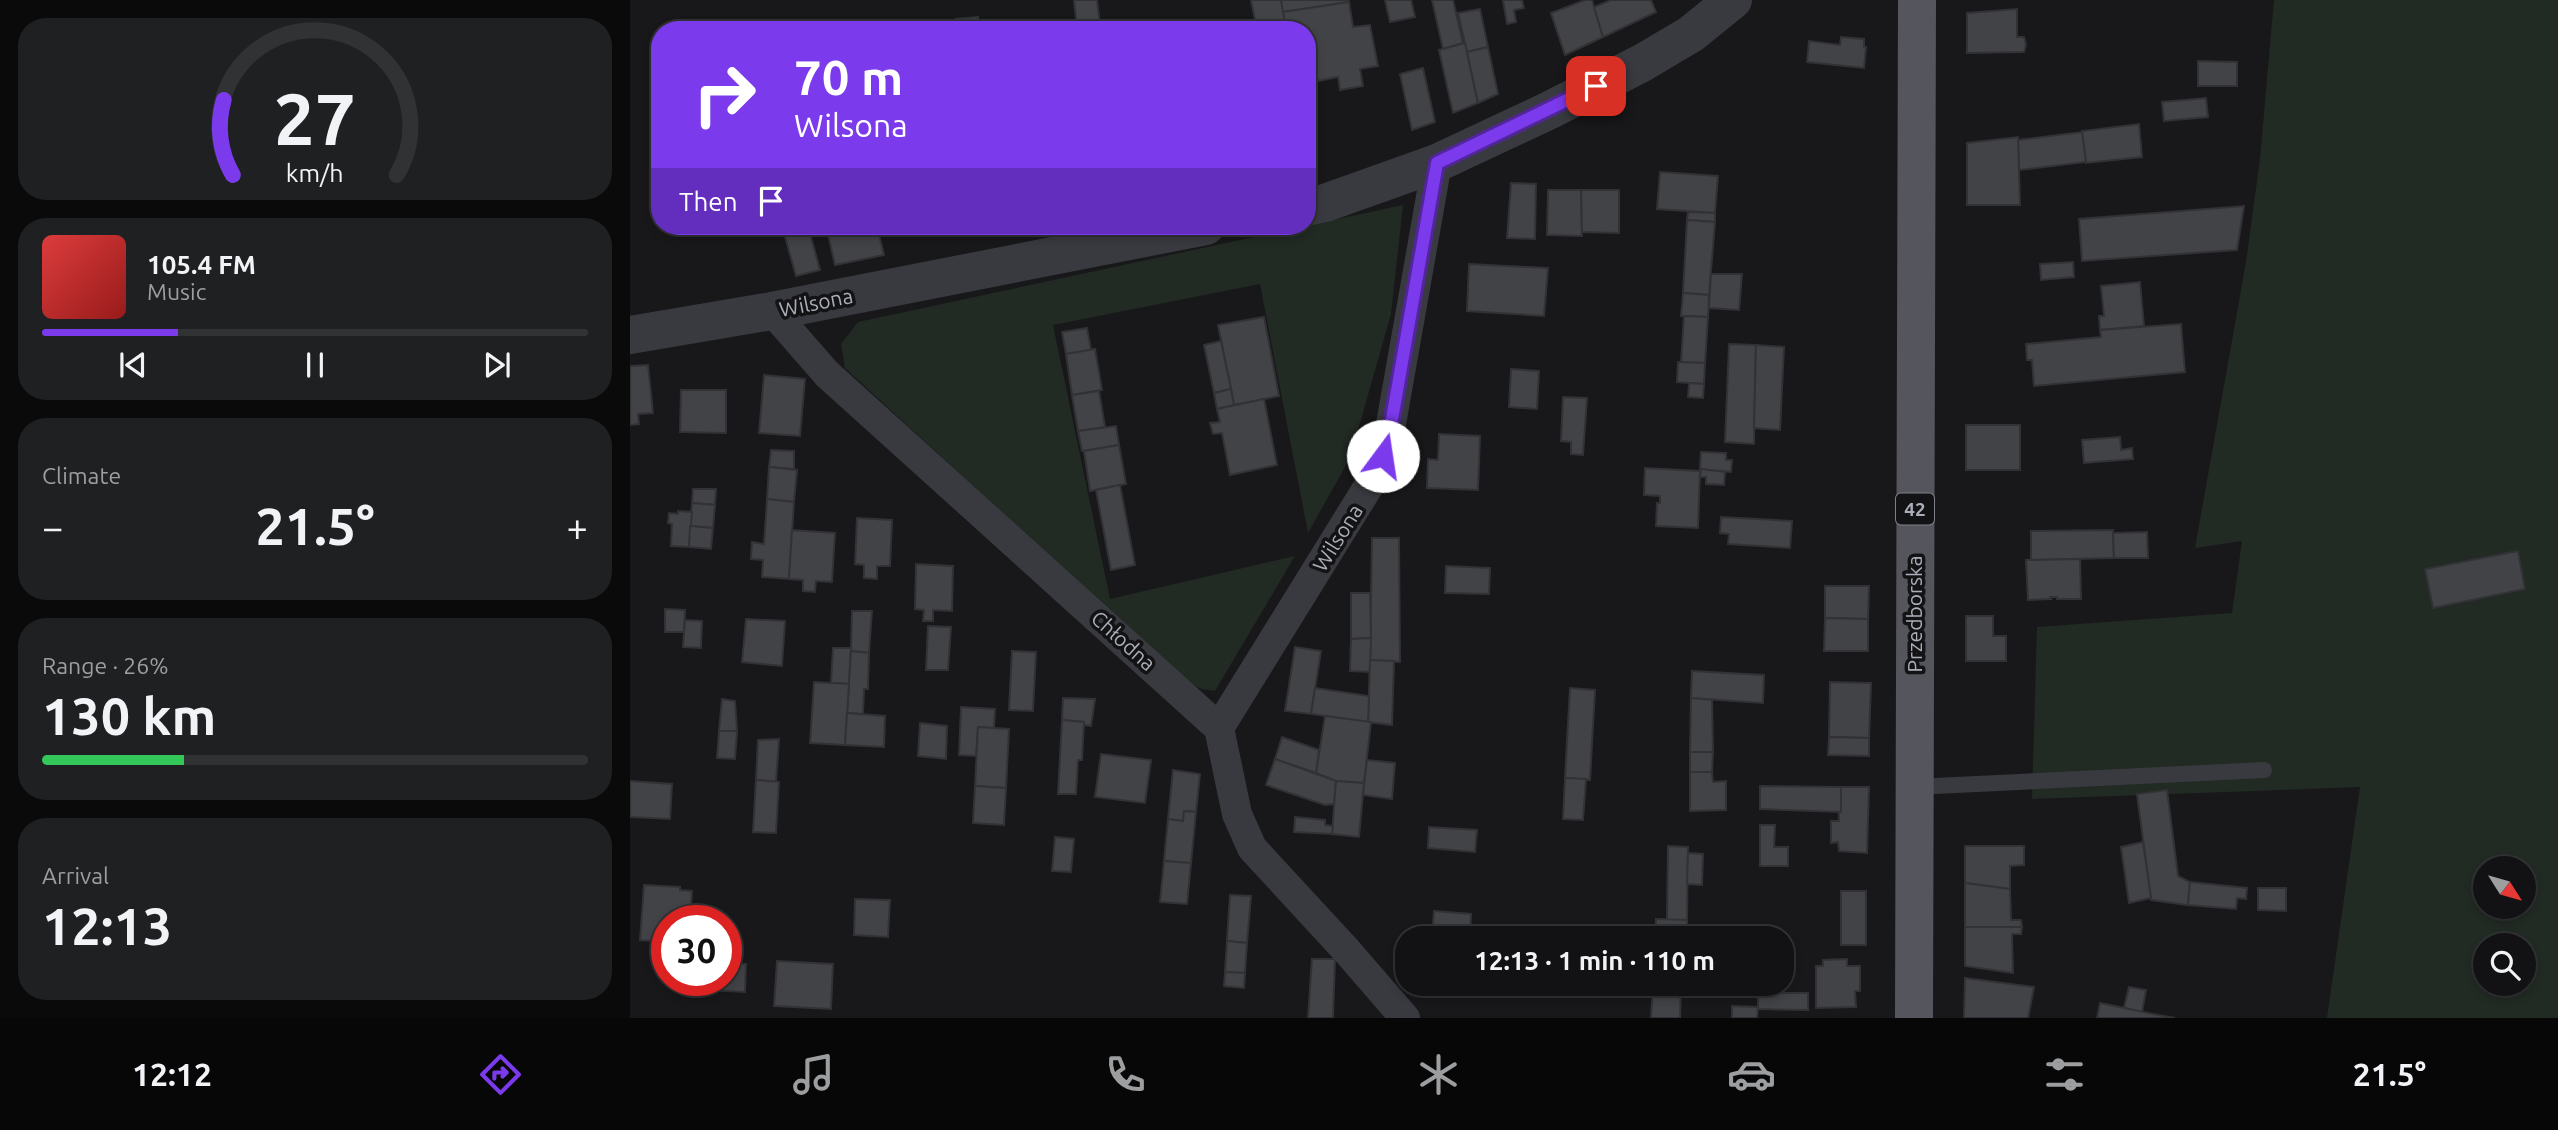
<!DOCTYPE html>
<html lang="en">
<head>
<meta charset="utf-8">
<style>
	body { margin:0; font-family:Ubuntu,sans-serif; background:#1f2022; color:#f1f3f6; height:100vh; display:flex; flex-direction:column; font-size:26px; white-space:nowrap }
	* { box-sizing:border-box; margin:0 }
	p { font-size:23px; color:#9c9ea0 }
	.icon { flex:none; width:38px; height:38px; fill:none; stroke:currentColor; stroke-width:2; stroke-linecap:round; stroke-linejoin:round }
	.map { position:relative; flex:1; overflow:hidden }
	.side { display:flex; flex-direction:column; gap:18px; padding:18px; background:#0a0a0b; width:630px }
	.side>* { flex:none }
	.hud { position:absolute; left:21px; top:21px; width:665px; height:214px; border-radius:28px; box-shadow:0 4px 10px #0003,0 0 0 2px #313234; background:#7c3aed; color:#fff; overflow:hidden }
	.needle { width:46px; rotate:127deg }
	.controls { position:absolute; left:1843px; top:856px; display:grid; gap:14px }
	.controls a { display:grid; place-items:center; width:63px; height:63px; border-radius:50%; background:#121214; box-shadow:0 4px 10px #0003,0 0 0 2px #313234; font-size:35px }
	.speed { position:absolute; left:21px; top:905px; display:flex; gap:14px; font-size:35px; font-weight:700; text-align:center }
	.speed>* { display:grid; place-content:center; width:91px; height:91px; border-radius:50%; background:#121214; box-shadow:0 4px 10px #0003,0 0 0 2px #313234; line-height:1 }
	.speed .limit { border:10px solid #d22; background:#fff; color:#111 }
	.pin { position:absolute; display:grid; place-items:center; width:60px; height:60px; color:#fff; margin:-30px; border-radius:14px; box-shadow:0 4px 10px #0006 }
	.me { position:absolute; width:77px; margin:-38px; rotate:14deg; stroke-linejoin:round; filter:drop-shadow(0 0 5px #0008) }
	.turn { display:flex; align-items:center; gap:24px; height:147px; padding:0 28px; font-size:32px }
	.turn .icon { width:91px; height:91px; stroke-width:2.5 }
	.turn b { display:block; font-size:49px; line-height:60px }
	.then { display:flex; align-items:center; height:66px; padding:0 28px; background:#0003; gap:14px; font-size:26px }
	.big { font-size:52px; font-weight:700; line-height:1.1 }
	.side .tile { flex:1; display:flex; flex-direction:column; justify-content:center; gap:10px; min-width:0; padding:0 24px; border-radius:28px; background:#1f2022 }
	.side .dial { align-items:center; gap:0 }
	.dial svg { height:182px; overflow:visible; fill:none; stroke:#313234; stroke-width:7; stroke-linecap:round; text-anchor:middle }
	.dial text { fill:#f1f3f6; stroke:none }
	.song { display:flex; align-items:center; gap:21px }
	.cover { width:84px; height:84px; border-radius:10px; background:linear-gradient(135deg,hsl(0 70% 55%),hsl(0 70% 35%)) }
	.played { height:7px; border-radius:4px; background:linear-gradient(90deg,#7c3aed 25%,#313234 25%) }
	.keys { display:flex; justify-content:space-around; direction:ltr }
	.heat { display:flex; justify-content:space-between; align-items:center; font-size:38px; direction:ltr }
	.charge { height:10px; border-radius:5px; background:linear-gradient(90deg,#34c759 26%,#313234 0) }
	.trip { position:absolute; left:765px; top:926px; width:399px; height:70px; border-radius:28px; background:#121214; box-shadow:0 4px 10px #0003,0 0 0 2px #313234; font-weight:700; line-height:70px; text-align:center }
	.tabs { display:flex; height:112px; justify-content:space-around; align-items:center; background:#070708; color:#9c9ea0 }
	.tabs .icon { width:49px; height:49px }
	.tabs .selected { color:#7c3aed }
	.tabs b { font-size:32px; color:#f1f3f6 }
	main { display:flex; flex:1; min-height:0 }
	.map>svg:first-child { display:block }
	.green { fill:#222a24; fill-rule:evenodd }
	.building { fill:#424347; stroke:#323236; stroke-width:2 }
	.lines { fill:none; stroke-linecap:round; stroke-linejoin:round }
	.service { stroke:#393a3f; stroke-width:16 }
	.minor { stroke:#393a3f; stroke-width:30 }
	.tertiary { stroke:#393a3f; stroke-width:38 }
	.primary { stroke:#55565d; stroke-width:38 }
	.route-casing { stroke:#51269a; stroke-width:18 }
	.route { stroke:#7c3aed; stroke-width:12 }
	.labels { text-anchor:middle; stroke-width:7; stroke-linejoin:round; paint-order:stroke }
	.shield { fill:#131315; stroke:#7d8088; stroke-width:2 }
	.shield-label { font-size:19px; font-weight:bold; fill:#abaeb9 }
	.street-label { font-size:21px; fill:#abaeb9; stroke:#131315 }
</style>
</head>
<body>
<main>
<section class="side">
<div class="tile dial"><svg viewBox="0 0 100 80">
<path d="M14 69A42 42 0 1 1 86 69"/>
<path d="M14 69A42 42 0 0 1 10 36" stroke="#7c3aed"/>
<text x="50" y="56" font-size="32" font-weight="700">27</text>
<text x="50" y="72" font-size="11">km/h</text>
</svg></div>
<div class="tile">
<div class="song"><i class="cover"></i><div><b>105.4 FM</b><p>Music</p></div></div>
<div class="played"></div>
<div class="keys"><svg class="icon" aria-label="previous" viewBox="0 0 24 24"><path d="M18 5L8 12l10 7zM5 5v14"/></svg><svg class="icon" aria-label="pause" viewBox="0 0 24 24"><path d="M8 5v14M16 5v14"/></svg><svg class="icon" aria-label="next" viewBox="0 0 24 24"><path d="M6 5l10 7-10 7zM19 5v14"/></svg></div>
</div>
<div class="tile"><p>Climate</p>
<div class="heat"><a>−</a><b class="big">21.5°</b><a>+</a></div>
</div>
<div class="tile"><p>Range · 26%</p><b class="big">130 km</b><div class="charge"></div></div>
<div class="tile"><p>Arrival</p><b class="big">12:13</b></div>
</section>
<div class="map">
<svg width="1928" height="1018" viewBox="0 0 1928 1018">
	<rect width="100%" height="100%" fill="#18181a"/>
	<!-- green -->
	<g class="green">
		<path d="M 1644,0 L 1928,0 L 1928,1018 L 1697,1018 L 1730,787 L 1402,799 L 1407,627 L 1602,613 L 1612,541 L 1565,548 L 1616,262 L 1630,159 ZM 1855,868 L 1894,868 L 1894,906 L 1855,906 ZM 1855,945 L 1894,945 L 1894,984 L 1855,984 Z"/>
		<polygon points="773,205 761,314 720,458 678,533 630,284 423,325 480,599 665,556 585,691 572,689 556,682 215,368 211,344 228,322"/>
	</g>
	<!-- building -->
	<g class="building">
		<polygon points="444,0 467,0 470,25 447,28"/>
		<polygon points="621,0 651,0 657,30 627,30"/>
		<polygon points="651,0 718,0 719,2 653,12"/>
		<polygon points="755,0 781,0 785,17 760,22"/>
		<polygon points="802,0 823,0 833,43 813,49"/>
		<polygon points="873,0 892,0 894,8 884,10 886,22 877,24"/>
		<polygon points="955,0 962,0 973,37 935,55 921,13"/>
		<polygon points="981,0 1021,0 1026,12 973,37 964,7"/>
		<polygon points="719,2 723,27 740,25 748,66 730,69 733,86 710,90 708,77 688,81 686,72 677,74 677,30 657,30 653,12"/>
		<polygon points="850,9 858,47 837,52 828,13"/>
		<polygon points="1387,9 1387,37 1394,37 1396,45 1394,52 1337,53 1337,13"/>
		<polygon points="348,17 350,30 327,30 326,19"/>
		<polygon points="1211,37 1234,39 1234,47 1236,47 1234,68 1177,62 1179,41 1210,45"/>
		<polygon points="835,43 848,103 823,113 809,50"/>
		<polygon points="858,47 868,94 848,103 837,52"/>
		<polygon points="1568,61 1607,62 1607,86 1568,86"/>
		<polygon points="793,68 805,122 782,130 770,74"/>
		<polygon points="1576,98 1578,117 1534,121 1532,102"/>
		<polygon points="677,124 686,161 677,163"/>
		<polygon points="1509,124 1512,157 1456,163 1452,131"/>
		<polygon points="1452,132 1456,162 1389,170 1388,140"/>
		<polygon points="1388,137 1390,205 1337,205 1337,143"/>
		<polygon points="1030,172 1088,176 1085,213 1027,209"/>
		<polygon points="881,183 906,184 905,239 877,238"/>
		<polygon points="918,190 951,190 952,236 917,235"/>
		<polygon points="951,190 989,190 989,233 952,232"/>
		<polygon points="1614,206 1607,250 1452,261 1449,219"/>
		<polygon points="1058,212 1085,213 1085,222 1057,220"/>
		<polygon points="1057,220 1085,222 1079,295 1053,293"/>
		<polygon points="152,226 178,226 190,270 166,276"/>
		<polygon points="196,226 247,226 254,255 205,265"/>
		<polygon points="1443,262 1444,277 1411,280 1410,264"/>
		<polygon points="839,264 918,268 914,316 837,311"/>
		<polygon points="1081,274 1112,274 1109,310 1079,308"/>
		<polygon points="1510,282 1514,326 1470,330 1469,316 1474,316 1471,286"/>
		<polygon points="1053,293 1079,295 1078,317 1051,316"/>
		<polygon points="1054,316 1078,317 1075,363 1051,362"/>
		<polygon points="634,317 649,396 604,405 588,325"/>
		<polygon points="1551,324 1555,372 1404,386 1402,360 1397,360 1396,344 1471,337 1470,330"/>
		<polygon points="457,328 461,350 436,354 432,332"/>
		<polygon points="591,341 601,389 584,393 574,345"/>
		<polygon points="1099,344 1126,345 1124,444 1095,442"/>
		<polygon points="1126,345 1154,347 1150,430 1124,428"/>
		<polygon points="465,349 472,390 442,395 436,354"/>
		<polygon points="1048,362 1075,363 1074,384 1047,382"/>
		<polygon points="18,365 23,413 8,414 9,424 0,425 0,366"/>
		<polygon points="881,369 909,371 907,409 879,407"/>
		<polygon points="134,375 175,379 170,436 129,433"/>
		<polygon points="1059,383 1074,384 1073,398 1058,397"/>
		<polygon points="601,389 604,405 587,409 584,393"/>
		<polygon points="51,390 96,390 96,433 50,432"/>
		<polygon points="469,391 475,427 448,431 442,395"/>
		<polygon points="933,397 957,398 953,455 941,454 941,442 931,441"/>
		<polygon points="634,399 647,465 600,475 592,433 583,434 580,423 590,422 587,409"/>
		<rect x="1336" y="425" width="54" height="45"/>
		<polygon points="486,426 489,445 452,451 448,431"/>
		<polygon points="809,434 850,436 848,490 797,488 798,459 808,460"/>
		<polygon points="1490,437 1491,450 1502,448 1503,459 1454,463 1452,440"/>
		<polygon points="489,445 496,484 460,491 454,451"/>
		<polygon points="141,450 164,451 164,469 139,467"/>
		<polygon points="1071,452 1096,453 1096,460 1102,460 1101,472 1070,469"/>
		<polygon points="139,467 167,470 164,502 137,499"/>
		<polygon points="1015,468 1070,471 1068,528 1026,526 1027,503 1030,503 1030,496 1014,495"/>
		<polygon points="1071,469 1095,472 1094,485 1076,484 1076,477 1070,477"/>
		<polygon points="490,485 505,565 481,570 466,490"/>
		<polygon points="63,489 86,489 85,505 62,503"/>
		<polygon points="137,499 164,502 159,579 132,577 133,560 121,559 122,542 134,544"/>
		<polygon points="62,503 85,505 83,528 60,526"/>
		<polygon points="48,511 62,512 59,547 41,546 42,524 38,523 39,513 48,514"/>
		<polygon points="1091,517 1162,521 1160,548 1098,544 1099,534 1090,533"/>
		<polygon points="227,518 262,520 260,566 247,566 247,579 234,578 234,565 225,564"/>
		<polygon points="60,526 83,528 81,549 59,547"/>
		<polygon points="162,530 205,533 202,582 186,581 185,592 173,591 173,580 159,579"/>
		<polygon points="1483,530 1484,558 1401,560 1401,531"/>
		<polygon points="1517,532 1518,558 1484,558 1483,533"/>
		<polygon points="742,538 769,538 770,662 740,660"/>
		<polygon points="1888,551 1895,589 1803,608 1795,569"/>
		<polygon points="1450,559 1451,599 1427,599 1427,597 1420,597 1421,599 1398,600 1396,560"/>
		<polygon points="286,564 323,566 322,611 303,610 303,621 293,621 294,610 285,609"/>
		<polygon points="816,566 860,568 859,594 815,593"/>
		<polygon points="1195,586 1239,586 1238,619 1195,618"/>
		<polygon points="721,593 740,593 741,638 721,639"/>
		<polygon points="35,609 55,610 54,632 35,632"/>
		<polygon points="222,611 242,611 239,653 221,651"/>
		<polygon points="1336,616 1363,616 1363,636 1376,636 1376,661 1336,661"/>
		<polygon points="1195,618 1238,619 1238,651 1194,651"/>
		<polygon points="116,619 155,621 152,666 112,662"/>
		<polygon points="55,620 72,621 71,648 53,647"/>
		<polygon points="298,626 321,627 318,670 296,670"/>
		<polygon points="741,638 740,672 720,671 721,639"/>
		<polygon points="665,647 691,651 681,714 655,711"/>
		<polygon points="203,648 221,648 219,684 201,683"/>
		<polygon points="221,651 239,653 238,689 234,689 233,714 217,713"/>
		<polygon points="382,651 406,652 403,711 379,710"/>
		<polygon points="740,660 764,661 762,725 738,722"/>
		<polygon points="1062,671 1134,675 1133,703 1061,698"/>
		<polygon points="184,682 219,684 215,745 180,743"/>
		<polygon points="1200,682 1241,683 1239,738 1199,737"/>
		<polygon points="685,688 739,696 738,722 681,714"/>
		<polygon points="940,688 965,690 960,780 935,778"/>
		<polygon points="433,698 465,699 461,726 454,725 454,722 432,720"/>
		<polygon points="1061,698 1082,700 1083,752 1060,752"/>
		<polygon points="92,699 105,701 107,731 89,731"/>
		<polygon points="331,707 365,709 364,728 348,727 346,756 329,755"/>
		<polygon points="217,713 255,716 254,747 215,745"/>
		<polygon points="695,716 741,722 734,783 706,781 686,773"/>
		<polygon points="432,720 454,722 452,760 448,760 446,794 428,794"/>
		<polygon points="290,723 317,726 316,759 288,756"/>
		<polygon points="348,727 379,729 376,788 345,786"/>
		<polygon points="89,731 107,731 105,759 87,758"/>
		<polygon points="652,737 689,750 686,773 645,759"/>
		<polygon points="1199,737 1239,738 1239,756 1198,755"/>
		<polygon points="149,739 146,782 126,780 128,740"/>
		<polygon points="1060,752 1083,752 1082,772 1060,772"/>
		<polygon points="471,754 521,760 515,803 465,797"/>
		<polygon points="645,759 706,781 704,804 695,805 636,785"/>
		<polygon points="737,760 765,763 762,799 733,795"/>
		<polygon points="543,770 570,774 566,812 554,811 553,821 538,819"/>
		<polygon points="1060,772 1082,772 1083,782 1096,781 1096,810 1060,811"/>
		<polygon points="935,778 956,779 953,820 933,819"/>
		<polygon points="126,780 149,782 146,833 123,832"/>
		<polygon points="0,781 42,784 40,819 0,817"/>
		<polygon points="706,781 734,783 729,837 702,834"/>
		<polygon points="345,786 376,788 374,825 343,823"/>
		<polygon points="1130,786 1211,787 1211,812 1130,809"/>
		<polygon points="1211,787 1239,787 1237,853 1209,851 1208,842 1201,843 1201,821 1209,821 1209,812 1211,812"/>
		<polygon points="1537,790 1548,876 1560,882 1558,905 1521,900 1507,794"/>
		<polygon points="554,811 566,812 561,863 534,861 538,819 553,821"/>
		<polygon points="665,817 695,820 695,825 703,826 702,834 664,832"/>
		<polygon points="1130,825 1145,825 1144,847 1158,847 1158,866 1130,866"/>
		<polygon points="799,827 847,830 845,852 798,848"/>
		<polygon points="425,837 444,839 441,872 422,871"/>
		<polygon points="1513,842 1521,898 1499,903 1491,847"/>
		<polygon points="1038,846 1058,847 1057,920 1037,920"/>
		<polygon points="1335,846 1394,846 1394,865 1380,866 1380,889 1335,883"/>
		<polygon points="1058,853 1073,854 1072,885 1057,884"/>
		<polygon points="534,861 561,863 557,904 530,902"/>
		<polygon points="1560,882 1617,888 1616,899 1607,898 1606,909 1558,905"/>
		<polygon points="1335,883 1380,889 1381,920 1391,920 1392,927 1335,927"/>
		<polygon points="14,885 50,887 50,890 62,891 60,920 37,920 37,942 10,940"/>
		<polygon points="1628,888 1656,888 1656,911 1628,910"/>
		<rect x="1211" y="891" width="25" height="54"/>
		<polygon points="600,895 621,896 617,943 597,941"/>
		<polygon points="225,899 260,900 258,937 224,935"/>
		<polygon points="804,911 841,914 840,938 802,938"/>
		<polygon points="1026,919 1057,920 1057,938 1025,938"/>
		<polygon points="1335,927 1392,927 1391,934 1382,934 1383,973 1335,966"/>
		<polygon points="597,941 617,943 615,973 595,972"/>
		<polygon points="682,959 705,959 703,1018 678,1018"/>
		<polygon points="1217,959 1217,966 1230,966 1230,991 1225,991 1226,1007 1186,1008 1186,966 1193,966 1193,960"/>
		<polygon points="147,961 203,964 201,1009 144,1006"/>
		<polygon points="96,964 116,964 115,992 76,990 76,980 96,980"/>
		<polygon points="595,972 615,973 614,988 594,986"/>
		<polygon points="1335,978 1404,987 1398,1018 1334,1018"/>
		<polygon points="1017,984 1051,984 1050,1018 1021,1018 1023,984"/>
		<polygon points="1128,985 1139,985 1139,993 1178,993 1178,1010 1128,1009"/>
		<polygon points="1499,987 1516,990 1512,1012 1494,1008"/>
		<polygon points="1470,1003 1523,1014 1545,1018 1467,1018"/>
		<polygon points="1102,1006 1128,1007 1127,1018 1102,1018"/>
	</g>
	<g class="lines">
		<!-- service -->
		<polyline class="service" points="1284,787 1634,770"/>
		<!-- minor -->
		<g class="minor">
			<polyline points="142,311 197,374 589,728 607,814 622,848 717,951 775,1018"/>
			<polyline points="589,728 748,471 758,441 807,163"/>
		</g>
		<!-- tertiary -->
		<g class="tertiary">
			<polyline points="677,207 695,203 807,163 920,110 1012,63 1061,34 1103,0"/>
			<polyline points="0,335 142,311 576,226"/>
		</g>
		<!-- primary -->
		<polyline class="primary" points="1284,1018 1287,0"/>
	</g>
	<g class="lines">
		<!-- route casing -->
		<g class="route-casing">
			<polyline id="route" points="753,456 758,442 807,163 966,86"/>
		</g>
		<!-- route -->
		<use href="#route" class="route"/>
	</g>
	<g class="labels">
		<!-- shield labels -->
		<rect class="shield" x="1266" y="493.5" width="38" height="31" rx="5"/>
		<g class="shield-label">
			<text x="1285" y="516">42</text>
		</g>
		<!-- street labels -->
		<g class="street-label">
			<text transform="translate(186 303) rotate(-11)" y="7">Wilsona</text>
			<text transform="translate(708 538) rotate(-58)" y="7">Wilsona</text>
			<text transform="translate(1285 614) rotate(-90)" y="7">Przedborska</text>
			<text transform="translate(493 641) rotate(42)" y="7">Chłodna</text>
		</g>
	</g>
</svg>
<div class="controls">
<a><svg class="needle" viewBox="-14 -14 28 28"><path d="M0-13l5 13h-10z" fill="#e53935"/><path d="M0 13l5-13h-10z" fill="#9c9ea0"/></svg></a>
<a><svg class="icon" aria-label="search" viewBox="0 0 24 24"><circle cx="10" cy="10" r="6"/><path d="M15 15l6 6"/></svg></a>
</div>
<div class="speed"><div class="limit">30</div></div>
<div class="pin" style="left:966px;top:86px;background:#d93025"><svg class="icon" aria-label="arrive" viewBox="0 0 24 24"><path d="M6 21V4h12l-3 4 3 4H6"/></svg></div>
<svg class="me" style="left:753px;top:456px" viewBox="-20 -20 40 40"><circle r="19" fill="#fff"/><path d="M0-13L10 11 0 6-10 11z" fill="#7c3aed"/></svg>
<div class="trip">12:13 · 1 min · 110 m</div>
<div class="hud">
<div class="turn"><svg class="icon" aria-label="right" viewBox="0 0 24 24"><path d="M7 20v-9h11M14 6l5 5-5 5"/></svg><div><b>70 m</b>Wilsona</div></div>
<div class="then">Then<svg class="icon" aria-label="arrive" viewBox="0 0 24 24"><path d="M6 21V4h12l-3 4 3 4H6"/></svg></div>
</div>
</div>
</main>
<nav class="tabs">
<b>12:12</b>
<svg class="icon selected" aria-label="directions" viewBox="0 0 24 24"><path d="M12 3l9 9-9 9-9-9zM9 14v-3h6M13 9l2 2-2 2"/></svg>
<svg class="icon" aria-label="music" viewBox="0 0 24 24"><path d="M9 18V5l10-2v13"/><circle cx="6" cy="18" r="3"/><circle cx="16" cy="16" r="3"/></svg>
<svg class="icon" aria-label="phone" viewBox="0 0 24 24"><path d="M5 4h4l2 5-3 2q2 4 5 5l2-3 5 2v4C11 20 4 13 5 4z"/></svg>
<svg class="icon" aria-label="climate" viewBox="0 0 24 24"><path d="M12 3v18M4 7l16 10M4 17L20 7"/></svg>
<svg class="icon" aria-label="car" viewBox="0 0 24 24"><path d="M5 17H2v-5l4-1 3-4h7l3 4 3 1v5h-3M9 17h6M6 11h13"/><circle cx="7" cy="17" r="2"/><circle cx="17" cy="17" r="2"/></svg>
<svg class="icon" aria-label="filters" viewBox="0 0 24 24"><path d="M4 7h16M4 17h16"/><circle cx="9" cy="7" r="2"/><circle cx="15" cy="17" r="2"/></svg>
<b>21.5°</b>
</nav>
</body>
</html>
